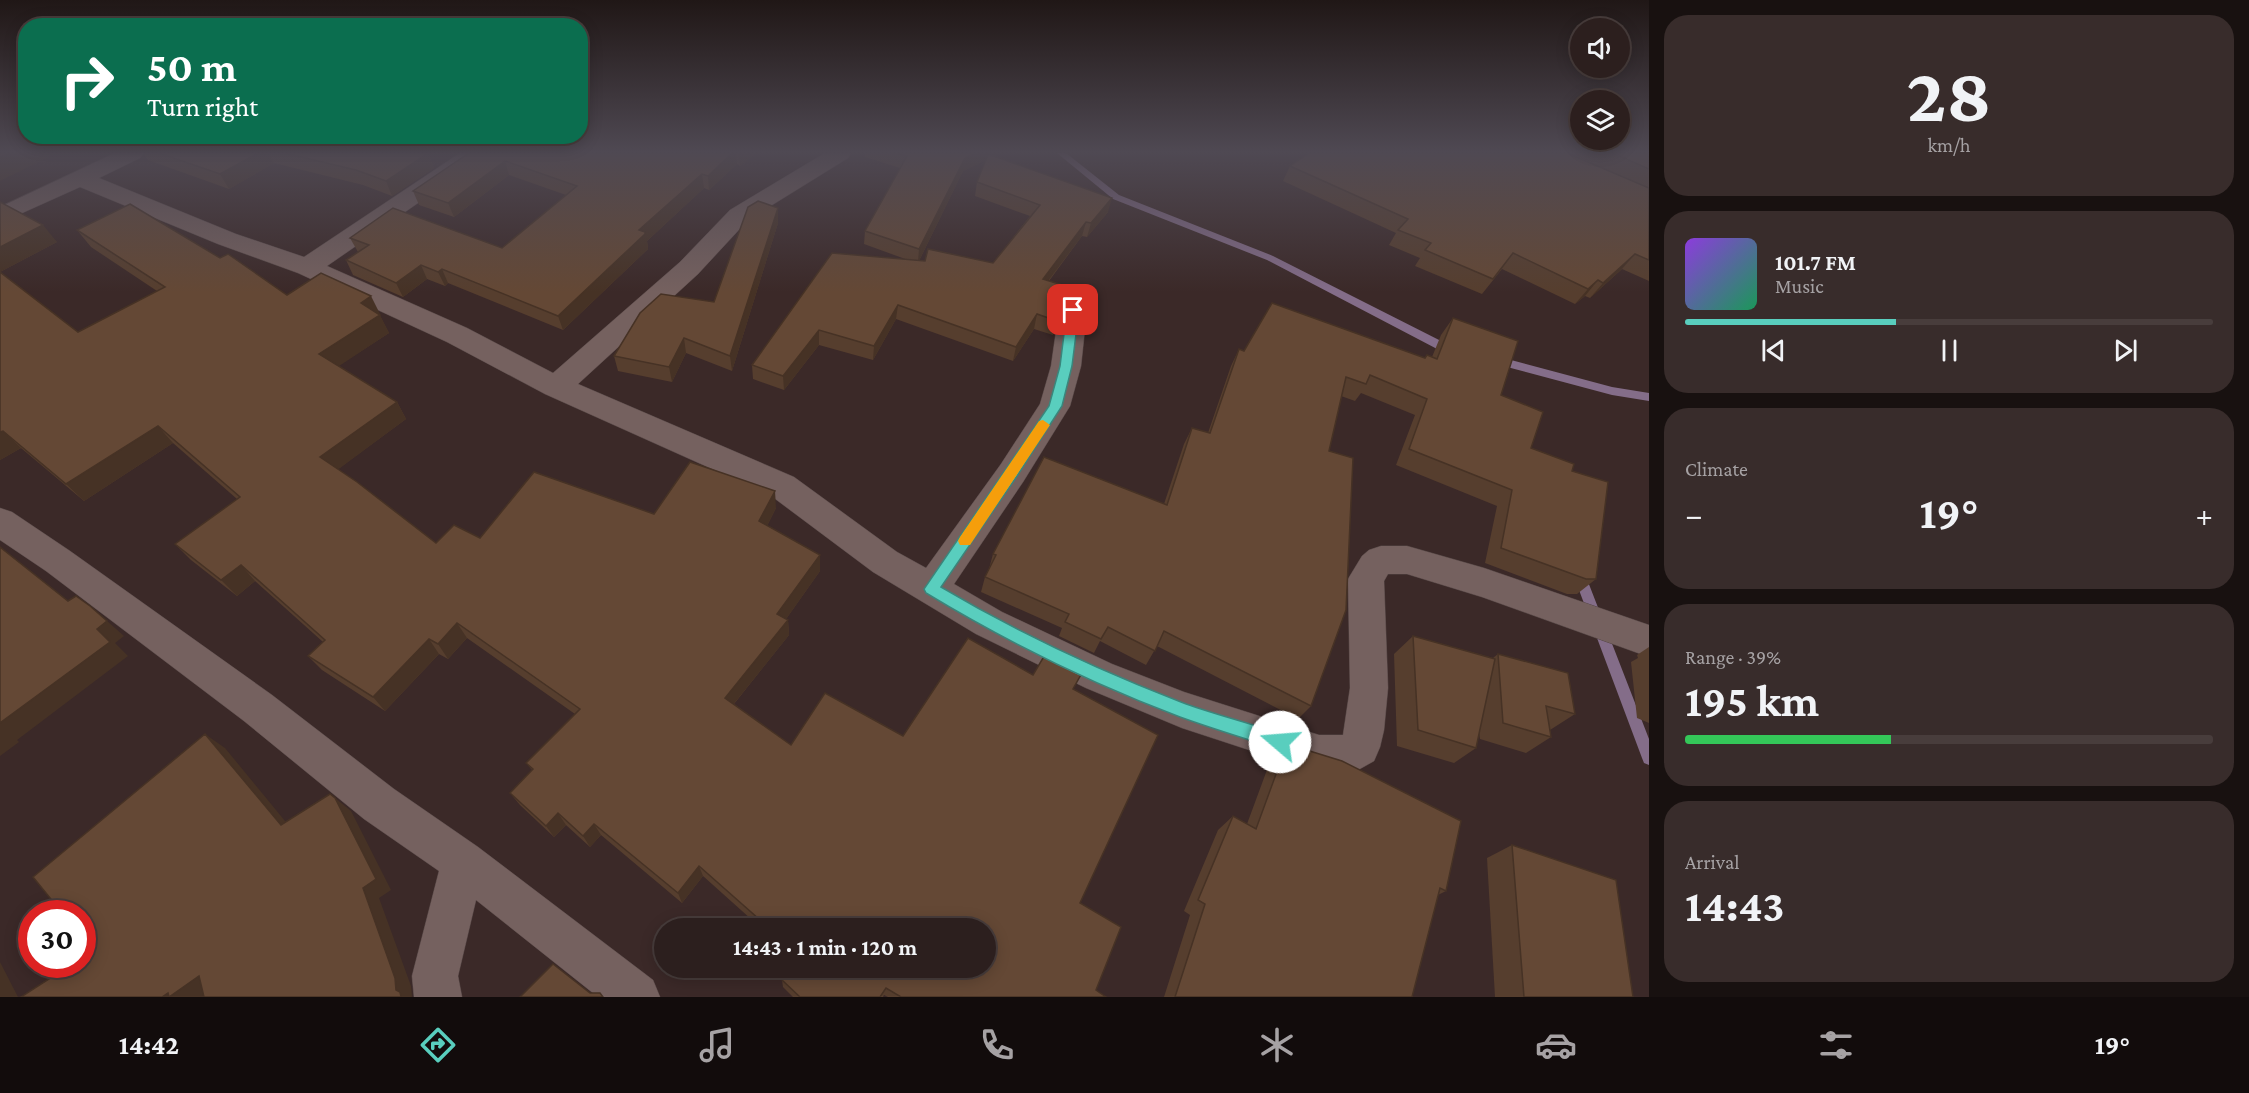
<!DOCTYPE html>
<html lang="en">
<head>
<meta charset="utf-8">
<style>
	body { margin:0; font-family:"Crimson Pro",serif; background:#382c2b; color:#f1f3f6; height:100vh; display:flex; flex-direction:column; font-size:22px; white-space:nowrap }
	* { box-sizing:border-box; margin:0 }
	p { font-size:20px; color:#a6a2a4 }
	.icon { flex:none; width:33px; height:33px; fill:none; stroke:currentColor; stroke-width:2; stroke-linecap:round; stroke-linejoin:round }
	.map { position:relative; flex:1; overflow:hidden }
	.side { display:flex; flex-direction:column; gap:15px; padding:15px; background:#181110; width:600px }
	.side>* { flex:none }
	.top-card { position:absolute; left:18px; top:18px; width:570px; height:126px; border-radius:24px; box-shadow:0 3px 15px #0003,0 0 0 2px #483d3c; background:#0b6e4f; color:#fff; overflow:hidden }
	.buttons { position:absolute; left:1570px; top:18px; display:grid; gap:12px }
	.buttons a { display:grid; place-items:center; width:60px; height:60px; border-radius:50%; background:#2c1f1e; box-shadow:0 3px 15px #0003,0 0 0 2px #483d3c; font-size:30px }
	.speed { position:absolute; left:18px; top:900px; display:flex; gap:12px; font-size:30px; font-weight:700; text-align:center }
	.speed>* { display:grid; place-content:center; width:78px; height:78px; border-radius:50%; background:#2c1f1e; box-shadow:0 3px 15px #0003,0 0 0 2px #483d3c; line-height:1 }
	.speed .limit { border:9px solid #d22; background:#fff; color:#111 }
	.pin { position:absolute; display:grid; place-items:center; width:51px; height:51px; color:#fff; margin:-26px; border-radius:12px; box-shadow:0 3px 9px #0006 }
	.me { position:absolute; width:66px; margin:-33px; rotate:288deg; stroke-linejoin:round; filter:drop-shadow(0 0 4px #0008) }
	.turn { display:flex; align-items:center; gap:21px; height:126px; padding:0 30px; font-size:27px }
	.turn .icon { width:78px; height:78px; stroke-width:2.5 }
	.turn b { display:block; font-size:42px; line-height:51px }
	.big { font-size:45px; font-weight:700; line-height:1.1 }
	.side .widget { flex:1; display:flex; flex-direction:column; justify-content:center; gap:9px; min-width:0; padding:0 21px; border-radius:24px; background:#382c2b }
	.side .dial { align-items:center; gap:0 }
	.dial b { font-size:78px; line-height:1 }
	.song { display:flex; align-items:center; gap:18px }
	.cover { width:72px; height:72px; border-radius:9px; background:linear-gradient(135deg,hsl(270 70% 55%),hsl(150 70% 35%)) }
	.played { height:6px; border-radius:3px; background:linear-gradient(90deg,#59cebe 40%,#483d3c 40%) }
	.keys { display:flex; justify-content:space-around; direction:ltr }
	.heat { display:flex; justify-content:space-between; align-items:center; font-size:33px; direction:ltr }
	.charge { height:9px; border-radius:4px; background:linear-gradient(90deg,#34c759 39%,#483d3c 0) }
	.trip { position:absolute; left:654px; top:918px; width:342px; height:60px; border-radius:30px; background:#2c1f1e; box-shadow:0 3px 15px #0003,0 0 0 2px #483d3c; font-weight:700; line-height:60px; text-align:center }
	.tab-bar { display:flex; height:96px; justify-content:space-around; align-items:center; background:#120c0c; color:#a6a2a4 }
	.tab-bar .icon { width:42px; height:42px }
	.tab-bar .active { color:#59cebe }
	.tab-bar b { font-size:27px; color:#f1f3f6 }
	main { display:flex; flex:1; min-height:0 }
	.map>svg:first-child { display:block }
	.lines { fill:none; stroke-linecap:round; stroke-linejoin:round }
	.stream { fill:#846d89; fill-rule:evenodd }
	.minor-casing { stroke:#554645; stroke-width:1 }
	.minor { fill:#75615f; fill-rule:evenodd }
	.wall { fill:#563e2e; fill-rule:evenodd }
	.shaded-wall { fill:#463225 }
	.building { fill:#644835; stroke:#463225; stroke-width:1.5 }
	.route { fill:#59cebe; stroke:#3a867c; stroke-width:1.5 }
	.slow { fill:#f59e0b }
</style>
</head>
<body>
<main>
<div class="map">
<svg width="1649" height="997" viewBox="0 0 1649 997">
	<rect width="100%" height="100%" fill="#3b2928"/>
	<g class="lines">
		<!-- stream -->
		<g class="stream">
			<polygon points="1057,153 1066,153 1119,195 1273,256 1447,344 1453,353 1452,356 1444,356 1439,350 1267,260 1113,199"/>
			<polygon points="1496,356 1612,387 1649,393 1649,401 1612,395 1492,363 1491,360"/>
			<polygon points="1579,569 1584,570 1585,574 1649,739 1649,765 1644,763 1642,758 1573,574 1574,570"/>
		</g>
		<!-- minor casing -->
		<g class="minor-casing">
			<g id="minor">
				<polygon points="115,153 144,153 140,158 99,178 236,234 304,257 460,153 486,153 483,158 327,266 467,328 553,373 680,262 730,210 825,153 851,153 848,158 748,220 698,274 578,384 794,477 897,552 926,568 1001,464 1040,404 1051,366 1059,310 1063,304 1073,301 1083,304 1087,310 1081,366 1070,406 1023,482 954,584 1002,612 1112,664 1184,692 1319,735 1343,735 1350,688 1348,579 1362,556 1369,550 1381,546 1407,546 1484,568 1649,625 1649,657 1482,597 1407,574 1388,574 1384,581 1388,688 1384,730 1380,747 1374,761 1358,770 1344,776 1319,773 1182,728 1086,688 976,634 873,572 770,495 545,394 447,342 298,273 218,244 80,187 0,223 0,207"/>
				<polygon points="0,508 12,512 70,551 272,695 394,789 478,847 653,980 660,997 598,997 476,900 458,976 462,997 414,997 412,976 439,871 364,819 244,721 46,571 0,540"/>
			</g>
		</g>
		<!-- minor -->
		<use href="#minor" class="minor"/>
	</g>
	<!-- wall -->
	<g class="wall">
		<polygon points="143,153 428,153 434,168 392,196 363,185 274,163 229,189 148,160"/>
		<polygon points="469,153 756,153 740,166 737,164 709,190 704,188 647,241 648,249 563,330 448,283 445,286 427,279 403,297 353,275 346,260 358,252 350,238 502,248 566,195 509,175 454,217 419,205 413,191"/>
		<path d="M 865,153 L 1001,153 L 993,156 L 1108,212 L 1087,237 L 1082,236 L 1049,281 L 1065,301 L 1059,308 L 1057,321 L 1053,335 L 1034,329 L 1013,361 L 896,319 L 873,360 L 819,345 L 784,390 L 753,379 L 752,365 L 908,260 L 864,244 L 865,231 L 900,168 L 865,157 ZM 986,160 L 977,182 L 975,196 L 1030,216 L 993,263 L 919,261 L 963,171 Z"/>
		<polygon points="1569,153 1649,153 1649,281 1622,269 1590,298 1585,296 1575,304 1502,269 1482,294 1415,266 1420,258 1389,245 1396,233 1283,181 1290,166 1602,168"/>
		<polygon points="0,202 57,242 0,272 78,332 157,291 91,247 77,230 220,258 287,295 380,314 379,314 389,333 338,366 397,402 406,419 338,469 436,543 480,538 654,514 776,508 767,526 820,571 786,619 788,620 789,635 734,704 791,745 903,736 1033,675 1074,689 1080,903 1096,990 1106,997 888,997 884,995 883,997 793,997 783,987 782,980 986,928 761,928 703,876 682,903 601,835 590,847 566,825 554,837 520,805 510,793 532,770 526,763 575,714 467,638 448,659 439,654 385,711 322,670 308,656 323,642 255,581 237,596 191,560 175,544 237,499 173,443 84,501 21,448 0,460"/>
		<polygon points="778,223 732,371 686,353 672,382 618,371 614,356 714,302"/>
		<polygon points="1453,318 1501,395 1531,448 1572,471 1596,579 1577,594 1567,594 1485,563 1497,506 1396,465 1415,415 1361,393 1355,401 1341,396 1329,451 1311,706 1298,719 1157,646 1146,665 1100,641 1094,653 1059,636 1062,628 981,592 985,577 989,569 993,554 1164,504 1184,444 1192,428 1208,433 1231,366 1239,349 1244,351 1424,358 1427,355 1432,357 1441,335"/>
		<polygon points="1413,636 1493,658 1498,654 1575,714 1550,730 1551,737 1526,753 1480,739 1479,733 1476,748 1454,763 1397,746 1394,654"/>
		<polygon points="1649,647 1649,723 1637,718 1631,662 1638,658 1637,655"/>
		<polygon points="1287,744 1446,891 1438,895 1412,997 1164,997 1190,915 1184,911 1218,830 1233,816 1247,824 1271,759"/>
		<polygon points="1512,845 1633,997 1495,997 1487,858"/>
	</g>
	<!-- shaded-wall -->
	<g class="shaded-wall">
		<polygon points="9,153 57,153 0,181 0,157"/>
		<polygon points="258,153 268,153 274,163 229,189 220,174"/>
		<polygon points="428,153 434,168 392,196 386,181"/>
		<polygon points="732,153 736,153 737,164 709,190 708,176"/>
		<polygon points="739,153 756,153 740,166"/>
		<polygon points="975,153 1001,153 963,171 918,263 919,249 965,158"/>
		<polygon points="505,161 509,175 454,217 448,203"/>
		<polygon points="702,174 704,188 647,241 648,249 563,330 558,316 639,230"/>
		<polygon points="1112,198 1108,212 1087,237 1091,223"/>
		<polygon points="778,208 778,223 732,371 730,356"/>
		<polygon points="1086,222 1082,236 1039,293 1043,279"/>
		<polygon points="43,225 57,242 0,272 0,247"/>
		<polygon points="1635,254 1622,269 1590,298 1603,283"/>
		<polygon points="421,265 427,279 403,297 396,283"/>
		<polygon points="442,269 448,283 445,286 438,272"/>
		<polygon points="1598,280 1585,296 1575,304 1588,289"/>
		<polygon points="1069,287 1065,301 1057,310 1060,295"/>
		<polygon points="371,296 380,314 370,321 361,303"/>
		<polygon points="898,305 896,319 873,360 874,346"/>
		<polygon points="1037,314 1034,329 1013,361 1016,347"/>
		<polygon points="380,315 389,333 330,372 319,354"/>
		<polygon points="819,330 819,345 784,390 783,376"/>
		<polygon points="684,338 686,353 672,382 669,367"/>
		<polygon points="397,402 406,419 332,474 320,457"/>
		<polygon points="158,426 173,443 84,501 66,484"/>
		<polygon points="3,431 21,448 0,460 0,432"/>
		<polygon points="775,491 776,508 761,538 759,521"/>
		<polygon points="820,555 820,571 779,629 777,614"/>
		<polygon points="241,565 255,581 237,596 221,580"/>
		<polygon points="90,606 124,636 115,643 128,656 17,740 19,742 0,756 0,723 97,629"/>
		<polygon points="788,620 789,635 728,711 725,698"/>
		<polygon points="457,623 467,638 448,659 438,644"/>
		<polygon points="429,639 439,654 385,711 373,697"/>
		<polygon points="205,734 225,748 299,838 281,825"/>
		<polygon points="335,798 351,811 391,890 379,898 411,986 412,997 401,997 396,990"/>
		<polygon points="558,813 566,825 554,837 546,826"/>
		<polygon points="594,824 601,835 590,847 583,836"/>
		<polygon points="699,866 703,876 682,903 678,893"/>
		<polygon points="0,962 18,997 0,997"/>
		<polygon points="199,976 204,997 162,997 168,993"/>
	</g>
	<!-- building -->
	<g class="building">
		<polygon points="0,153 9,153 0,157"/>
		<polygon points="159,153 258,153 220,174"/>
		<polygon points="284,153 428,153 386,181 356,170"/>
		<polygon points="469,153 732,153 708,176 702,174 639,230 645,232 645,234 558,316 442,269 438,272 421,265 396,283 346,260 369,245 350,238 393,208 502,248 577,186 505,161 448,203 413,191"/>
		<polygon points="894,153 975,153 965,158 919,249 865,231 907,156"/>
		<polygon points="1309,153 1567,153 1649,188 1649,260 1635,254 1603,283 1598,280 1588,289 1513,253 1493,279 1425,250 1431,243 1398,230 1408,219 1290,166"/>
		<polygon points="1613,153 1649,153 1649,169"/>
		<polygon points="988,154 1112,198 1091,223 1086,222 1043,279 1069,287 1060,295 1057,321 1037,314 1016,347 898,305 874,346 819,330 783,376 752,365 832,253 925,261 928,249 993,263 1040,205 977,182"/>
		<polygon points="758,201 778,208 730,356 684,338 669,367 614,356 640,313 661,294 714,302 748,207"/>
		<polygon points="0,202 43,225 0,247"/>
		<polygon points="130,204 220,258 228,254 287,295 321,273 371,296 361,303 380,315 319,354 397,402 320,457 357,482 436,543 454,525 480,538 534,472 654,514 690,462 775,491 759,521 820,555 777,614 788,620 725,698 791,745 825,693 903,736 968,638 1033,675 1046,653 1083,671 1073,689 1158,735 1080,903 1121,927 1096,990 1106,997 901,997 886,988 880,997 800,997 782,980 791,968 986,968 986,928 769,928 699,866 678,893 594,824 583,836 558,813 546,826 510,793 533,769 526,763 580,709 457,623 438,644 429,639 373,697 308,656 325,640 241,565 221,580 175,544 240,497 158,426 66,484 3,431 0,432 0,272 78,332 165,287 77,230"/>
		<polygon points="1272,303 1425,358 1427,355 1437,359 1453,318 1518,341 1501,395 1543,412 1531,448 1574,464 1572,471 1608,482 1596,579 1586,579 1501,548 1512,490 1409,449 1427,399 1370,375 1366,384 1346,377 1329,451 1353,458 1346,610 1311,706 1164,631 1155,651 1108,627 1101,639 1065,622 1069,614 985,577 996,555 993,554 1044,457 1167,505 1192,428 1210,433 1239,349 1244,351"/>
		<polygon points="0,547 68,601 76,596 90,606 107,621 97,629 110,642 0,723"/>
		<polygon points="1413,636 1495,659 1476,748 1418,730"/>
		<polygon points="1498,654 1568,673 1575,714 1546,706 1551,737 1503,723"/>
		<polygon points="205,734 281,825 330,794 335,798 376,879 363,888 395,978 396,990 400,992 401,997 204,997 199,976 169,997 168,993 162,997 21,997 72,964 82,964 82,958 94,951 82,937 82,914 63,914 33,877"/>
		<polygon points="1287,744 1342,761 1461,821 1446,891 1440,888 1412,997 1175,997 1205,904 1198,900 1233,816 1256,829"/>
		<polygon points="1512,845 1616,880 1633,997 1524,997"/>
		<polygon points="553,964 590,993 600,993 603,997 520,997"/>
	</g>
	<!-- sky -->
	<linearGradient id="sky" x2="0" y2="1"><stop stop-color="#201716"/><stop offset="0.52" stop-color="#4f4953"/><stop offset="1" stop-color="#4f4953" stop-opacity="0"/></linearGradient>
	<rect width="1649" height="292" fill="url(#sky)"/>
	<!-- route -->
	<path class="route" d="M 1073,306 L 1079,310 L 1072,366 L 1062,406 L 1017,476 L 941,587 C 1017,632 1098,670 1181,702 C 1215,715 1252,723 1286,736 L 1288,742 L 1286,747 L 1280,750 C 1247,739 1213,729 1180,717 C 1092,684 1007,642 926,593 L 924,589 L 1049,406 L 1060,366 L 1067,310 Z"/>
	<!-- slow -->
	<polygon class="slow" points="1043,420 1050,425 970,545 960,545 958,541 960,537 1039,421"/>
</svg>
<div class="buttons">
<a><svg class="icon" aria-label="sound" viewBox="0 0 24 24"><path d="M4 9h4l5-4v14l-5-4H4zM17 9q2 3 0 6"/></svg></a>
<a><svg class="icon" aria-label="layers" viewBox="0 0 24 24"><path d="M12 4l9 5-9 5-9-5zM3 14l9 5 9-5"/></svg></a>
</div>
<div class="speed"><div class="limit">30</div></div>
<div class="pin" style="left:1073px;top:310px;background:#d93025"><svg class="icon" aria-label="arrive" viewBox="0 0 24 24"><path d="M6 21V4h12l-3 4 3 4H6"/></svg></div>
<svg class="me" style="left:1280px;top:742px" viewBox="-20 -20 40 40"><circle r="19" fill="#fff"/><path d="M0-13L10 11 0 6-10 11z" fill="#59cebe"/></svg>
<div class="trip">14:43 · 1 min · 120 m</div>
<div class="top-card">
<div class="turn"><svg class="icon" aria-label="right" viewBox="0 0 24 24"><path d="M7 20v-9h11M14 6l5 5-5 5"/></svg><div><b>50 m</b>Turn right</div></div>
</div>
</div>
<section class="side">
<div class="widget dial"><b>28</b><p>km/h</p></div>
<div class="widget">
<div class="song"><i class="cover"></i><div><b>101.7 FM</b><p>Music</p></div></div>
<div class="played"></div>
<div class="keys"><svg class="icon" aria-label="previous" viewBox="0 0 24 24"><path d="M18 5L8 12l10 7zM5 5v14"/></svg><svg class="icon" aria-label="pause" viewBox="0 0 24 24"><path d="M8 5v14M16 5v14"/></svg><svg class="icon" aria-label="next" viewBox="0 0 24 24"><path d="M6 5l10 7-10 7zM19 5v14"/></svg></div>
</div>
<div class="widget"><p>Climate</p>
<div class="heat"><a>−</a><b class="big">19°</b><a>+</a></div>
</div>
<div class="widget"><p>Range · 39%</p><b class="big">195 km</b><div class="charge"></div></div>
<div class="widget"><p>Arrival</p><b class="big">14:43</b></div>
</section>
</main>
<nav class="tab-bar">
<b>14:42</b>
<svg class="icon active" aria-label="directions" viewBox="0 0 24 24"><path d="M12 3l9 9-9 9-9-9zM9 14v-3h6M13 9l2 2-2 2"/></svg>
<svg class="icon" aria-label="music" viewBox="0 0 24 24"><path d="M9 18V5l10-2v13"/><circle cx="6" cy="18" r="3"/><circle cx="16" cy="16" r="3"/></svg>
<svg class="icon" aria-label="phone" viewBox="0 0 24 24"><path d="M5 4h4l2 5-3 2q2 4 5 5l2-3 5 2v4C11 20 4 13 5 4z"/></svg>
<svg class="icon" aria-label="climate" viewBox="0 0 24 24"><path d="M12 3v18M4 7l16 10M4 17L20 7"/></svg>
<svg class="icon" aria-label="car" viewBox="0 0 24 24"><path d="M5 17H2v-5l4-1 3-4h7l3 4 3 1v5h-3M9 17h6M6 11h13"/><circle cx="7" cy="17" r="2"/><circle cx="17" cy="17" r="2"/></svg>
<svg class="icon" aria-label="filters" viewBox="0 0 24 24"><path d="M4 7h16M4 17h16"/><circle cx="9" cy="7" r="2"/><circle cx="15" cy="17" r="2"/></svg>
<b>19°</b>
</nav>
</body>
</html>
